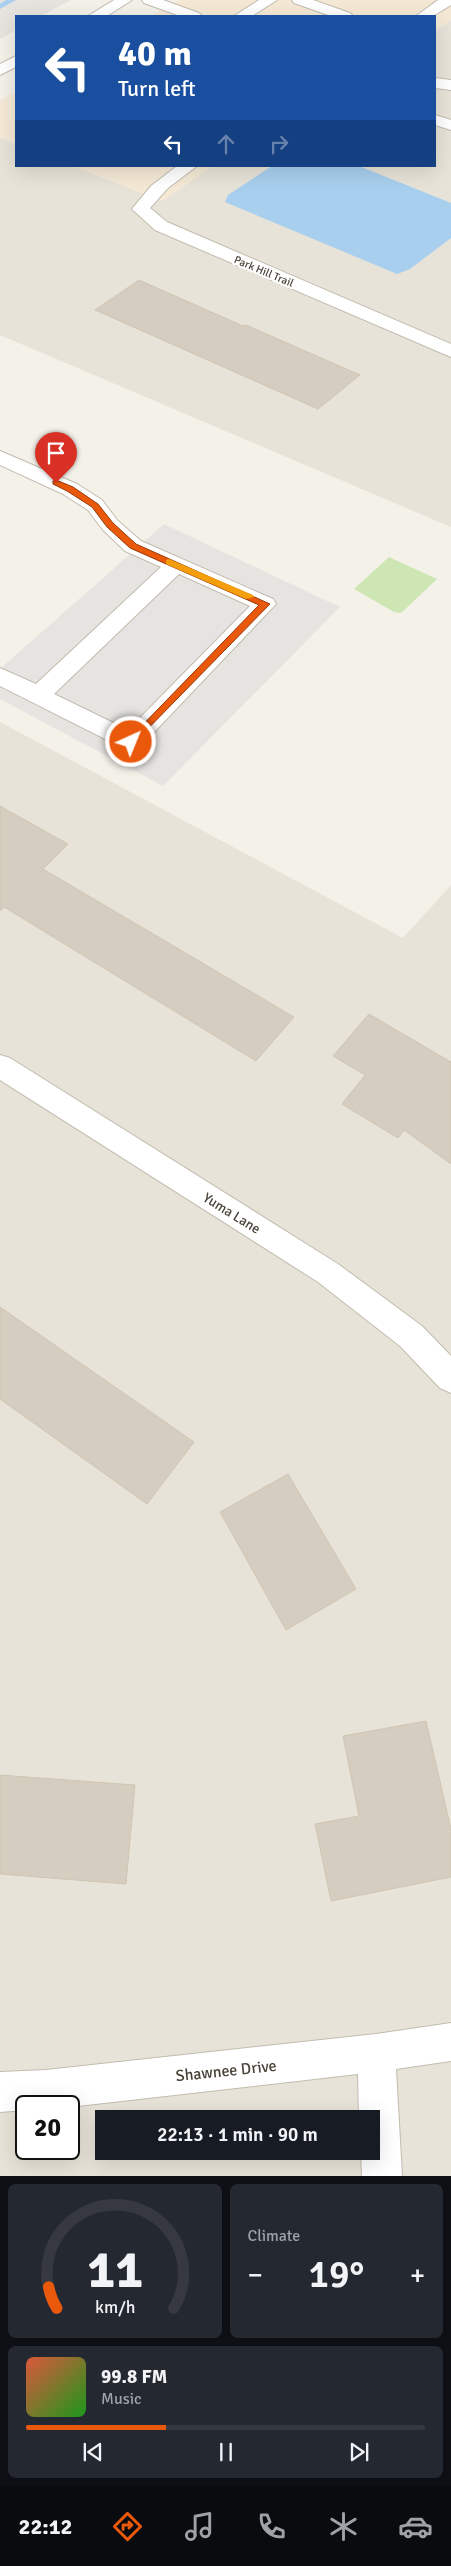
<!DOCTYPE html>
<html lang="en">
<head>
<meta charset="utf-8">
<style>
	body { margin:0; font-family:Signika,sans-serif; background:#242831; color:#f1f3f6; height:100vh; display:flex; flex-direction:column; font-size:19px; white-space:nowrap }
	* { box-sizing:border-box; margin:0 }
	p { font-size:16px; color:#9ea1a6 }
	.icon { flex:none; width:28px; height:28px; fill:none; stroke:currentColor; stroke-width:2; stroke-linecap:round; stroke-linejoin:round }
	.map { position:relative; height:2176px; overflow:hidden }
	.side { display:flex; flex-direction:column; gap:8px; padding:8px; background:#0d0f14; flex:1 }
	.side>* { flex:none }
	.hud { position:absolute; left:15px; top:15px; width:421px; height:152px; border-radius:0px; box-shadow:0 5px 20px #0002; background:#1a4fa0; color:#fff; overflow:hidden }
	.speed { position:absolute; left:15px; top:2095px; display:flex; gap:10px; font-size:25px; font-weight:700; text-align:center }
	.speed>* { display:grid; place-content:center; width:65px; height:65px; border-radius:50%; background:#171b24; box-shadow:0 5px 20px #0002; line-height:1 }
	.speed .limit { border:2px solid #111; border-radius:8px; background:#fff; color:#111 }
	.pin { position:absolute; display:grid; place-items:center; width:42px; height:42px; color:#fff; margin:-51px -21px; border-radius:50% 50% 50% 0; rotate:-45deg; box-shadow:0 0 5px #0007 }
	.pin .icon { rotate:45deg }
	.me { position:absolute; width:55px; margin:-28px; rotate:44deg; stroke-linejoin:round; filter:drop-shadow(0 0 4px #0008) }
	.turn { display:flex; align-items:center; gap:18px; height:105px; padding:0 20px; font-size:22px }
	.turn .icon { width:65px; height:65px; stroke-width:2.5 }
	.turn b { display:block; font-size:35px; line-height:42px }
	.lanes { display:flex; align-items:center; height:48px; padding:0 20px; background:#0003; justify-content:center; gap:25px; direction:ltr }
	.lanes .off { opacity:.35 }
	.big { font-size:38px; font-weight:600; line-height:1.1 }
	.side .widget { flex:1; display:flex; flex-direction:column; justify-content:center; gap:8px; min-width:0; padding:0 18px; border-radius:8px; background:#242831 }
	.side .dial { align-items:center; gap:0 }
	.dial svg { height:130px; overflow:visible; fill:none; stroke:#363941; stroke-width:7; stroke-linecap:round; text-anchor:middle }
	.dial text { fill:#f1f3f6; stroke:none }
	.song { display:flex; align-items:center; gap:15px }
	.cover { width:60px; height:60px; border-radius:8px; background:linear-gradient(135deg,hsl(10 70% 55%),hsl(120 70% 35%)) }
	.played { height:5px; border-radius:2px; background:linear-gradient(90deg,#ea580c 35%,#363941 35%) }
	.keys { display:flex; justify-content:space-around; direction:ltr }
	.heat { display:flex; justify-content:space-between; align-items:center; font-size:28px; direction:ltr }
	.side .tiles { flex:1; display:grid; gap:8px; grid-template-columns:1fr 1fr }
	.widget:last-child { grid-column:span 2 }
	.trip { position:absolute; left:95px; top:2110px; width:285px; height:50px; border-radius:0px; background:#171b24; box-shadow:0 5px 20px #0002; font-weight:600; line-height:50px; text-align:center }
	.menu { display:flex; height:80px; justify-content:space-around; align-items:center; background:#090b0e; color:#9ea1a6 }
	.menu .icon { width:35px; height:35px }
	.menu .selected { color:#ea580c }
	.menu b { font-size:22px; color:#f1f3f6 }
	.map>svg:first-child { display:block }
	.residential { fill:#e8e3d8; fill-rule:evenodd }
	.commercial { fill:#f5e9d6 }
	.industrial { fill:#e7e3de }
	.green { fill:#cee6b4 }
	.parking { fill:#e6e4e1 }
	.water { fill:#a8cfee }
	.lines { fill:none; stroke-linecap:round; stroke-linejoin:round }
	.stream { fill:#a8cfee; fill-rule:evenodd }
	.building { fill:#d5cdbf; stroke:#d0c5b3 }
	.minor-casing { stroke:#c2bcaf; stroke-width:2 }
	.minor { fill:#fff; fill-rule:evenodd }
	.route { fill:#ea580c; stroke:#983908 }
	.slow { fill:#f59e0b }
	.labels { text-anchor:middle; stroke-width:4.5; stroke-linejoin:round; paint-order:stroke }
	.far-street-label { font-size:11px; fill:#484238; stroke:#fff }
	.street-label { font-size:14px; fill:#484238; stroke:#fff }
	.near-street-label { font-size:16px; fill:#484238; stroke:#fff }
</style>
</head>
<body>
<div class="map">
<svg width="451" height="2176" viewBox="0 0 451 2176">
	<rect width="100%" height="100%" fill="#f4f1e9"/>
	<!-- residential -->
	<g class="residential">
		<polygon points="451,20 451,527 0,335 0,137 16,144 16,166 74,166 162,201 213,166 435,166 435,31"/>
		<path d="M 0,722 L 403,938 L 451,885 L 451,2176 L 0,2176 ZM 26,2106 L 69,2106 L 69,2149 L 26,2149 ZM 104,2119 L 371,2119 L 371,2151 L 104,2151 Z"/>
	</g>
	<!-- commercial -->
	<g class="commercial">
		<polygon points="179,0 451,0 451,20 435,31 435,16 150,16"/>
		<polygon points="16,92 16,144 0,137 0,101"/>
		<polygon points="74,166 213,166 162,201"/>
	</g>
	<!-- industrial -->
	<polygon class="industrial" points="0,0 71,0 41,16 16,16 16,30 0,39"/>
	<!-- green -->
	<polygon class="green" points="389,557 437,579 401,613 394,612 354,589"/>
	<!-- parking -->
	<polygon class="parking" points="164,524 340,607 163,786 0,699 0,669"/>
	<!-- water -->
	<polygon class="water" points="272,166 359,166 451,203 451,238 410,269 397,274 225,202 228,195"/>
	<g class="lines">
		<!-- stream -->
		<polygon class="stream" points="6,0 16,0 0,9 0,4"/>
	</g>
	<!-- building -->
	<g class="building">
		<polygon points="139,280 243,326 246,325 360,375 318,409 95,310"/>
		<polygon points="0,806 68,844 43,869 294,1017 256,1061 4,907 0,911"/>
		<polygon points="369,1014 451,1062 451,1164 404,1130 398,1138 342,1104 365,1075 333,1056"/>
		<polygon points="0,1307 194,1442 147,1504 0,1399"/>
		<polygon points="288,1474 356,1589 286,1630 220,1512"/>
		<polygon points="426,1721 451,1829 451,1877 331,1901 315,1824 359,1816 343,1736"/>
		<polygon points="0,1775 135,1785 126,1884 0,1874"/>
	</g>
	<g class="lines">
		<!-- minor casing -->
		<g class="minor-casing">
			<g id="minor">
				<polygon points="114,0 132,0 107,16 88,16"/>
				<polygon points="142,0 163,0 199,13 202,16 180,16 144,3"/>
				<polygon points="259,0 277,0 252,16 234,16"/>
				<polygon points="292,0 313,0 350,13 353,16 331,16 294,3"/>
				<polygon points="438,0 451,0 451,5 433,16 416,16"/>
				<polygon points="16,56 16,67 0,75 0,64"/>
				<polygon points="435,78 451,80 451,90 435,88"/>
				<polygon points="435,115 451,120 451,130 435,125"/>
				<polygon points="177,166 197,166 168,188 150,208 167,222 451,344 451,357 155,230 132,209 151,186"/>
				<path d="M 0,451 L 77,484 L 102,500 L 117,520 L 141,541 L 273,599 L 276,604 L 139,748 L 131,750 L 123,748 L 0,686 L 0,668 L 36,684 L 161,567 L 125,551 L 103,530 L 88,510 L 63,494 L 0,465 ZM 179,574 L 250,606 L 128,730 L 54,694 Z"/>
				<polygon points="0,1055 10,1058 338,1264 422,1326 451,1356 451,1393 440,1388 400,1346 318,1282 0,1080"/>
				<polygon points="451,2023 451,2061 396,2069 402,2176 362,2176 361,2151 371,2151 371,2119 359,2119 358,2074 69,2107 26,2106 26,2110 0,2112 0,2072 46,2070 376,2034"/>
			</g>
		</g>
		<!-- minor -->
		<use href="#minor" class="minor"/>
	</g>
	<!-- route -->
	<polygon class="route" points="56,480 73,487 98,504 113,523 136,544 270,604 131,746 128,745 128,740 259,605 130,548 107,527 92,507 67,491 53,484 53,481"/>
	<!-- slow -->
	<polygon class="slow" points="169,559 253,595 254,597 246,599 166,564 166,560"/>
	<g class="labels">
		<!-- far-street labels -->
		<g class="far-street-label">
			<text transform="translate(264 271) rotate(23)" y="4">Park Hill Trail</text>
		</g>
		<!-- street labels -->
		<g class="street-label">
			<text transform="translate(232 1213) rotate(32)" y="5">Yuma Lane</text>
		</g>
		<!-- near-street labels -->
		<g class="near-street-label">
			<text transform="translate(226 2070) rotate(-6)" y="6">Shawnee Drive</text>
		</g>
	</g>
</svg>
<div class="speed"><div class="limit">20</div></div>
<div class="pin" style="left:56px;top:483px;background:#d93025"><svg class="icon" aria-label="arrive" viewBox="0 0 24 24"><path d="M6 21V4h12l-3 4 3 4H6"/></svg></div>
<svg class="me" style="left:131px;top:742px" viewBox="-20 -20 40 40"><circle r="17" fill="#ea580c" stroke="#fff" stroke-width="3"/><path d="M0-11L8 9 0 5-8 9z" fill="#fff"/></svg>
<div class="trip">22:13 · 1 min · 90 m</div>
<div class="hud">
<div class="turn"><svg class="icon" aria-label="left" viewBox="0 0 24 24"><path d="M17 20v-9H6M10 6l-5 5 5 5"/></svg><div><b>40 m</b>Turn left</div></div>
<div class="lanes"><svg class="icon" aria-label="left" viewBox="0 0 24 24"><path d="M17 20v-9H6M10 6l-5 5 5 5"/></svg><svg class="icon off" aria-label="ahead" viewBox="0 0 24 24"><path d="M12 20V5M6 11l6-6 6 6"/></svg><svg class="icon off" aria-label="right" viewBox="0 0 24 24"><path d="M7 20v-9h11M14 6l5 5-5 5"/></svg></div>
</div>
</div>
<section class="side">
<div class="tiles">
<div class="widget dial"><svg viewBox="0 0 100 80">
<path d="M14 69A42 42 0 1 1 86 69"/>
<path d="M14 69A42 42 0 0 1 9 56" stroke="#ea580c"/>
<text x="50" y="56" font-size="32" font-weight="700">11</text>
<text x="50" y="72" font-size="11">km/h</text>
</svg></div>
<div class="widget"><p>Climate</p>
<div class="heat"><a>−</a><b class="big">19°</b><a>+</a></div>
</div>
<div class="widget">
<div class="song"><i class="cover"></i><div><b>99.8 FM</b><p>Music</p></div></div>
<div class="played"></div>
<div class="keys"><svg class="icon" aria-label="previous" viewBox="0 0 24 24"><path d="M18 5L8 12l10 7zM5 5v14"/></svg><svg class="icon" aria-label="pause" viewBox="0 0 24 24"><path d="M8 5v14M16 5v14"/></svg><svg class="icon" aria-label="next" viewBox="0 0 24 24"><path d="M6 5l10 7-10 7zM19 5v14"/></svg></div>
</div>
</div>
</section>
<nav class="menu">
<b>22:12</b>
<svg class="icon selected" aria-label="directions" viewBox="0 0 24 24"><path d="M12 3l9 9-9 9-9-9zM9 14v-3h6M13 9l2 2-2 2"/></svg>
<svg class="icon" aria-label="music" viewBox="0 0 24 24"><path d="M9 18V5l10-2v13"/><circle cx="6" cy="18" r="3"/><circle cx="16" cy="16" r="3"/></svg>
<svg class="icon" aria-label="phone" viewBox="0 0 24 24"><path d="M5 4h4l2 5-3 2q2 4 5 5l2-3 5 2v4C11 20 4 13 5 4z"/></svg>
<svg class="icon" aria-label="climate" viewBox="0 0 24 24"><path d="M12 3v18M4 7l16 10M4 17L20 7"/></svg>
<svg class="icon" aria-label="car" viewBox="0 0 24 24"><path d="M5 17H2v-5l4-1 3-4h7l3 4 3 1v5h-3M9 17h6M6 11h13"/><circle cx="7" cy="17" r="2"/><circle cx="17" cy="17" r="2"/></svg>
</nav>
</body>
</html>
